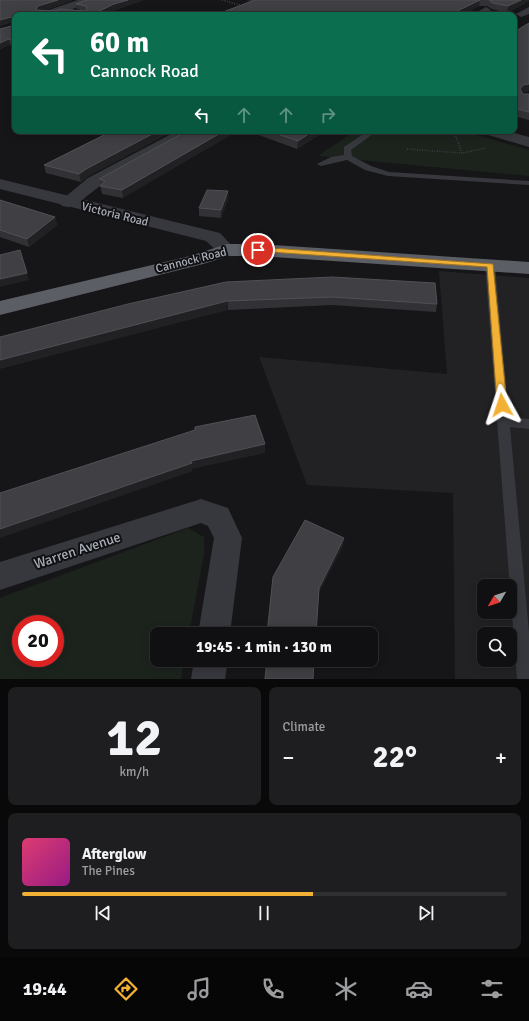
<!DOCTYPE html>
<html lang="en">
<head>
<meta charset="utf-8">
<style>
	body { margin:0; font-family:Signika,sans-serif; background:#1e1e20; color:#f1f3f6; height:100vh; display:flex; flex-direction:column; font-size:15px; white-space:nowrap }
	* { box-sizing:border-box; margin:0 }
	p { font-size:13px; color:#9c9d9f }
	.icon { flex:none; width:22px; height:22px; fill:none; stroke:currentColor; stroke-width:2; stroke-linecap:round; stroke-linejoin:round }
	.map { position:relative; height:679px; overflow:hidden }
	.side { display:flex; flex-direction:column; gap:8px; padding:8px; background:#09090a; flex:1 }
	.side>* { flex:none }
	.top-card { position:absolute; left:12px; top:12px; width:505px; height:122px; border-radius:8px; box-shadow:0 2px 10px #0003,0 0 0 1px #303032; background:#0b6e4f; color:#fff; overflow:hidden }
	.needle { width:26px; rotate:231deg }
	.controls { position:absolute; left:477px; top:579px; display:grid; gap:8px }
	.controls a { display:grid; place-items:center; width:40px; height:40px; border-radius:8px; background:#101012; box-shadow:0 2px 10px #0003,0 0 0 1px #303032; font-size:20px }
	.speed { position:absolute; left:12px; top:615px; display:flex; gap:8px; font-size:20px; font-weight:700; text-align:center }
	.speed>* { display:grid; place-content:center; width:52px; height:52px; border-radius:50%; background:#101012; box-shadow:0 2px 10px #0003,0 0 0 1px #303032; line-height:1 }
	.speed .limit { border:6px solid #d22; background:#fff; color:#111 }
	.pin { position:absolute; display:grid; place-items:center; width:34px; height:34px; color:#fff; margin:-17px; border:2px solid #fff; border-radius:50%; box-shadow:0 1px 4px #0007 }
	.me { position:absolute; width:44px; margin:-22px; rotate:355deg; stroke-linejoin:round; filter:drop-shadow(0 0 3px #0008) }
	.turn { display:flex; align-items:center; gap:14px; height:84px; padding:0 12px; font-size:18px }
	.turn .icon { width:52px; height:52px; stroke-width:2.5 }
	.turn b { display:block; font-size:28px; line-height:34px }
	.lanes { display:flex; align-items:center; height:38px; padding:0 12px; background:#0003; justify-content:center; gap:20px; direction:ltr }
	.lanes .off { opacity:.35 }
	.big { font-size:30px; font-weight:800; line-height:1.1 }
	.side .card { flex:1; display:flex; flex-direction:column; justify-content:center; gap:6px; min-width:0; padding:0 14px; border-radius:8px; background:#1e1e20 }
	.side .dial { align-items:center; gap:0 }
	.dial b { font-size:52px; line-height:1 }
	.song { display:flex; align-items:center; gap:12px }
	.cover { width:48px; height:48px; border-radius:6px; background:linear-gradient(135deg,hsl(340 70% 55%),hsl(310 70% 35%)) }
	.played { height:4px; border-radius:2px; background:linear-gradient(90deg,#f2b134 60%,#303032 60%) }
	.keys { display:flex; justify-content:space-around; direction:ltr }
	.heat { display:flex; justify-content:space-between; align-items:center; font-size:22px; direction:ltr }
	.side .tiles { flex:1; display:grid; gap:8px; grid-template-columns:1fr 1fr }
	.card:last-child { grid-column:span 2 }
	.trip { position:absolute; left:150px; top:627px; width:228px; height:40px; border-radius:8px; background:#101012; box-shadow:0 2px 10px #0003,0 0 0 1px #303032; font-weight:800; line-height:40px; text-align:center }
	.dock { display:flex; height:64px; justify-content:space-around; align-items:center; background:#060607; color:#9c9d9f }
	.dock .icon { width:28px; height:28px }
	.dock .selected { color:#f2b134 }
	.dock b { font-size:18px; color:#f1f3f6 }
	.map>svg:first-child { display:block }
	.built { fill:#222225; fill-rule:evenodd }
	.green { fill:#1c231d; fill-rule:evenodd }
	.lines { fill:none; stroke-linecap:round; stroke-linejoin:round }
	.path { stroke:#3d3f44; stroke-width:1.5; stroke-dasharray:1 1.5; stroke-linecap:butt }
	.service { fill:#37383d; fill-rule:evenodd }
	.minor { fill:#37383d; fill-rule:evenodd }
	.tertiary { fill:#37383d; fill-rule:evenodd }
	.trunk { fill:#5b5e65; fill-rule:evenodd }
	.wall { fill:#323236 }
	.shaded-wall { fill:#212124 }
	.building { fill:#3f3f44; stroke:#4f5156 }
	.route { fill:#f2b134; stroke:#9d7322 }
	.labels { text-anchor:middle; stroke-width:4; stroke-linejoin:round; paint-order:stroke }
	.street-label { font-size:12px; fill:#a8adb8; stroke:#111113 }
	.near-street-label { font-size:14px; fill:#a8adb8; stroke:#111113 }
</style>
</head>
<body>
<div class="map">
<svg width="529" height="679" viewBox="0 0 529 679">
	<rect width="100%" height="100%" fill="#161618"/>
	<!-- built -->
	<path class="built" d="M 439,271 L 529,278 L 529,679 L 455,679 L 453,493 L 307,485 L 259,357 L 447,374 ZM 484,586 L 510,586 L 510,612 L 484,612 ZM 484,634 L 510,634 L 510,660 L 484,660 Z"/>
	<!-- green -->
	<g class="green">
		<polygon points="355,131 462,131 529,150 529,176 318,156"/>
		<path d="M 188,528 L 204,537 L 204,554 L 189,634 L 157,634 L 157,660 L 184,660 L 181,679 L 0,679 L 0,598 ZM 21,624 L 55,624 L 55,658 L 21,658 Z"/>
	</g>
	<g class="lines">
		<!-- path -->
		<g class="path">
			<polyline points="222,0 243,6"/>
			<polyline points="454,131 462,153 486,148"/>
			<polyline points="407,149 462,153"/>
		</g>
		<!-- service -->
		<g class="service">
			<polygon points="368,131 377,131 351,150 352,156 371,166 389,172 529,181 529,185 388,176 365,170 347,160 321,166 317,164 331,157 344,155 344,147"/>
			<polygon points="490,262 495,265 509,417 529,419 529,429 510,427 529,632 529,679 517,679 485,265"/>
		</g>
		<!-- minor -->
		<g class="minor">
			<path d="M 486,7 L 491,10 C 486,16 479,15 472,15 Z"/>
			<polygon points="529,7 529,14 521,17 516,14"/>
			<polygon points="177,131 195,131 193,134 100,186 74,206 68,207 62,206 59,202 88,178"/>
			<polygon points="483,131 507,131 529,137 529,147 485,134"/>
			<polygon points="201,499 228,508 242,538 230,634 198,634 214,538 208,526 201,523 0,590 0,562"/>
			<polygon points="194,660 228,660 225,679 191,679"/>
		</g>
		<!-- tertiary -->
		<g class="tertiary">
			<polygon points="78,0 93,0 92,2 55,15 39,15 40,13"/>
			<path d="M 0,179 L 220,233 L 236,250 L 234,254 C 221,257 215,249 206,241 L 0,189 Z"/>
		</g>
		<!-- trunk -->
		<polygon class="trunk" points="227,244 258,244 529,262 529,274 258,256 229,256 203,264 0,315 0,301 190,256"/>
	</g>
	<!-- wall -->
	<g class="wall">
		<polygon points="0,0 73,0 43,11 54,11 60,9 85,11 77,9 76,4 87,0 144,0 115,10 103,15 15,15 15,46 10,45 0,49 0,29 15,25 15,21 0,26"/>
		<polygon points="246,0 529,0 529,1 507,13 492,9 487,6 479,6 461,15 215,15 251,1"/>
		<polygon points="514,32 529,91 522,92 523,94 529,94 529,120 514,116"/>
		<polygon points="112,131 87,177 81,182 46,173 44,165"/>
		<polygon points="187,131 123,198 102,194 99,179"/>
		<polygon points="248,131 322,131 322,133 297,149"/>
		<polygon points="228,199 221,218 199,216 199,208"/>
		<polygon points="0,200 55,217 57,225 29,247 0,237"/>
		<polygon points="226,282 437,304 436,312 332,305 228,310"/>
		<polygon points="264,660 314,660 267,664 264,663"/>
	</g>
	<!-- shaded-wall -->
	<g class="shaded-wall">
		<polygon points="58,0 73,0 40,12 36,10 38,6"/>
		<polygon points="128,0 144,0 115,10 103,15 91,15 114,4"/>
		<polygon points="480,0 479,6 461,15 449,15"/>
		<polygon points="521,0 529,0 529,1 507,13 508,6"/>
		<polygon points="15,16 15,21 0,26 0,20"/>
		<polygon points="9,39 10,45 0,49 0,43"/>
		<polygon points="529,84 529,91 521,93 520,89 523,85"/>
		<polygon points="158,131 174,131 87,177 81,182 79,174 86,169"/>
		<polygon points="224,131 238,131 123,198 122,190"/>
		<polygon points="313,131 322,131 322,133 297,149 298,141"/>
		<polygon points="228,191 228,199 221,218 221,210"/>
		<polygon points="55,217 57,225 29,247 27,239"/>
		<polygon points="27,273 29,280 0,287 0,279"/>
		<polygon points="227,301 228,310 0,369 0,360"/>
		<polygon points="265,444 265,453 192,469 193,471 0,538 0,529 191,461"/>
		<polygon points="344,538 343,546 318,595 319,588"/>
	</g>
	<!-- building -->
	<g class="building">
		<polygon points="0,0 58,0 38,6 36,10 54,11 60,9 86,11 87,9 86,6 76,4 87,0 128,0 114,4 91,15 15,15 15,41 9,39 0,43 0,29 15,25 15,16 0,20"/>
		<polygon points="255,0 480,0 449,15 215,15"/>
		<polygon points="489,0 521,0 508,6 493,3"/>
		<polygon points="529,23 529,84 523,85 520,89 523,94 529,94 529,112 514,108 514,32"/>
		<polygon points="112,131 158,131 86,169 79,174 44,165"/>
		<polygon points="187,131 224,131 122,190 100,186 105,181 99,179"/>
		<polygon points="269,131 313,131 298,141"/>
		<polygon points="207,190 228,191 221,210 199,208"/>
		<polygon points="0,200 55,217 27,239 0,230"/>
		<polygon points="20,250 27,273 0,279 0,255"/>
		<polygon points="332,277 435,283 437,304 333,297 227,301 0,360 0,337 128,304 226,282"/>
		<polygon points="255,415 265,444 191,461 192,463 0,529 0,493 195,430 195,427"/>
		<polygon points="305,520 344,538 319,588 316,634 267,634 273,577"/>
		<polygon points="267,660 314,660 313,679 265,679"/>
	</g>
	<!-- route -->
	<polygon class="route" points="258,247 493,264 507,405 505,408 498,408 497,405 487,267 255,251 255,248"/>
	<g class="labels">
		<!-- street labels -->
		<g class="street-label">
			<text transform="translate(115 214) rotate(14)" y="4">Victoria Road</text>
			<text transform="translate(191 260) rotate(-14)" y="4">Cannock Road</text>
		</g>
		<!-- near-street labels -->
		<g class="near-street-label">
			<text transform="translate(77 550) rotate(-18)" y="5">Warren Avenue</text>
		</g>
	</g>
</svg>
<div class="controls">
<a><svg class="needle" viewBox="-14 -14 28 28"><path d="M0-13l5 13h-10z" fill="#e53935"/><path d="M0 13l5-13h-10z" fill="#9c9d9f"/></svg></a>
<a><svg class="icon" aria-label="search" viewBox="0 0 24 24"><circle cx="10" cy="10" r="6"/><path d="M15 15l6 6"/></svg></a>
</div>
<div class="speed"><div class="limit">20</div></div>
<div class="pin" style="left:258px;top:250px;background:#d93025"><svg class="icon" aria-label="arrive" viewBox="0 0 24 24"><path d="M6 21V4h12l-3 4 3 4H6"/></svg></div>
<svg class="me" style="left:502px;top:405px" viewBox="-20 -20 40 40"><path d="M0-17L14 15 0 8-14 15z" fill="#f2b134" stroke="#fff" stroke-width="4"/></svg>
<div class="trip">19:45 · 1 min · 130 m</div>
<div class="top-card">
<div class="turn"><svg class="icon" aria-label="left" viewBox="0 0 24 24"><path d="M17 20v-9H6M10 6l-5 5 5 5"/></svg><div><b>60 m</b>Cannock Road</div></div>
<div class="lanes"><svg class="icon" aria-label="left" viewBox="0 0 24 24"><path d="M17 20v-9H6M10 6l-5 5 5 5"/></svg><svg class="icon off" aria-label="ahead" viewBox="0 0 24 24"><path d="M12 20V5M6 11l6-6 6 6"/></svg><svg class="icon off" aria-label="ahead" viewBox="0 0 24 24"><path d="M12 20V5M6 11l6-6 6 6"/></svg><svg class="icon off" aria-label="right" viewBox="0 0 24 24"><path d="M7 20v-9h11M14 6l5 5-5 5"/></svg></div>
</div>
</div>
<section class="side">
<div class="tiles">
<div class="card dial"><b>12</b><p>km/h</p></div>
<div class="card"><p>Climate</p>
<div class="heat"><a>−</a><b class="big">22°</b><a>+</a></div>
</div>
<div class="card">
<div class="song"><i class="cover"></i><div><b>Afterglow</b><p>The Pines</p></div></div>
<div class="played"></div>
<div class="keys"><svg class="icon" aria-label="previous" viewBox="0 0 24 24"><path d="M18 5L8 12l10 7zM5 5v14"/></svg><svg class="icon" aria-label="pause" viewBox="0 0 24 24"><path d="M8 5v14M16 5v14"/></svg><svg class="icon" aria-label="next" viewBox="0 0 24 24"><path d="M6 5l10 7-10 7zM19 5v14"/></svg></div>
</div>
</div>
</section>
<nav class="dock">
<b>19:44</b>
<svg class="icon selected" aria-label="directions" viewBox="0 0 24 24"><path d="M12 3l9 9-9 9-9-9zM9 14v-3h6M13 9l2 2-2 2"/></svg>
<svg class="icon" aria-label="music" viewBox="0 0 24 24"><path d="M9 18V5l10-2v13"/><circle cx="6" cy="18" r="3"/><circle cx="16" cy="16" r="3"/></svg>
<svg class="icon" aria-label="phone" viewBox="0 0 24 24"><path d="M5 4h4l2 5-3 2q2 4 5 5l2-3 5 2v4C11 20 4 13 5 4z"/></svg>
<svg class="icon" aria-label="climate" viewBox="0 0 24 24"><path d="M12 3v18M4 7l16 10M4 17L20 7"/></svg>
<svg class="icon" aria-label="car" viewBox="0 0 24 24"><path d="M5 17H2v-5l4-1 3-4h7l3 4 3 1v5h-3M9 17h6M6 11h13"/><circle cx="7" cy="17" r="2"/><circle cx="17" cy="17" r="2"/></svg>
<svg class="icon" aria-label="filters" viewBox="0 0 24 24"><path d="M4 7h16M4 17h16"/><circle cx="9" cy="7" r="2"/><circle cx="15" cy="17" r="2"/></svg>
</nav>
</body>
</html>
